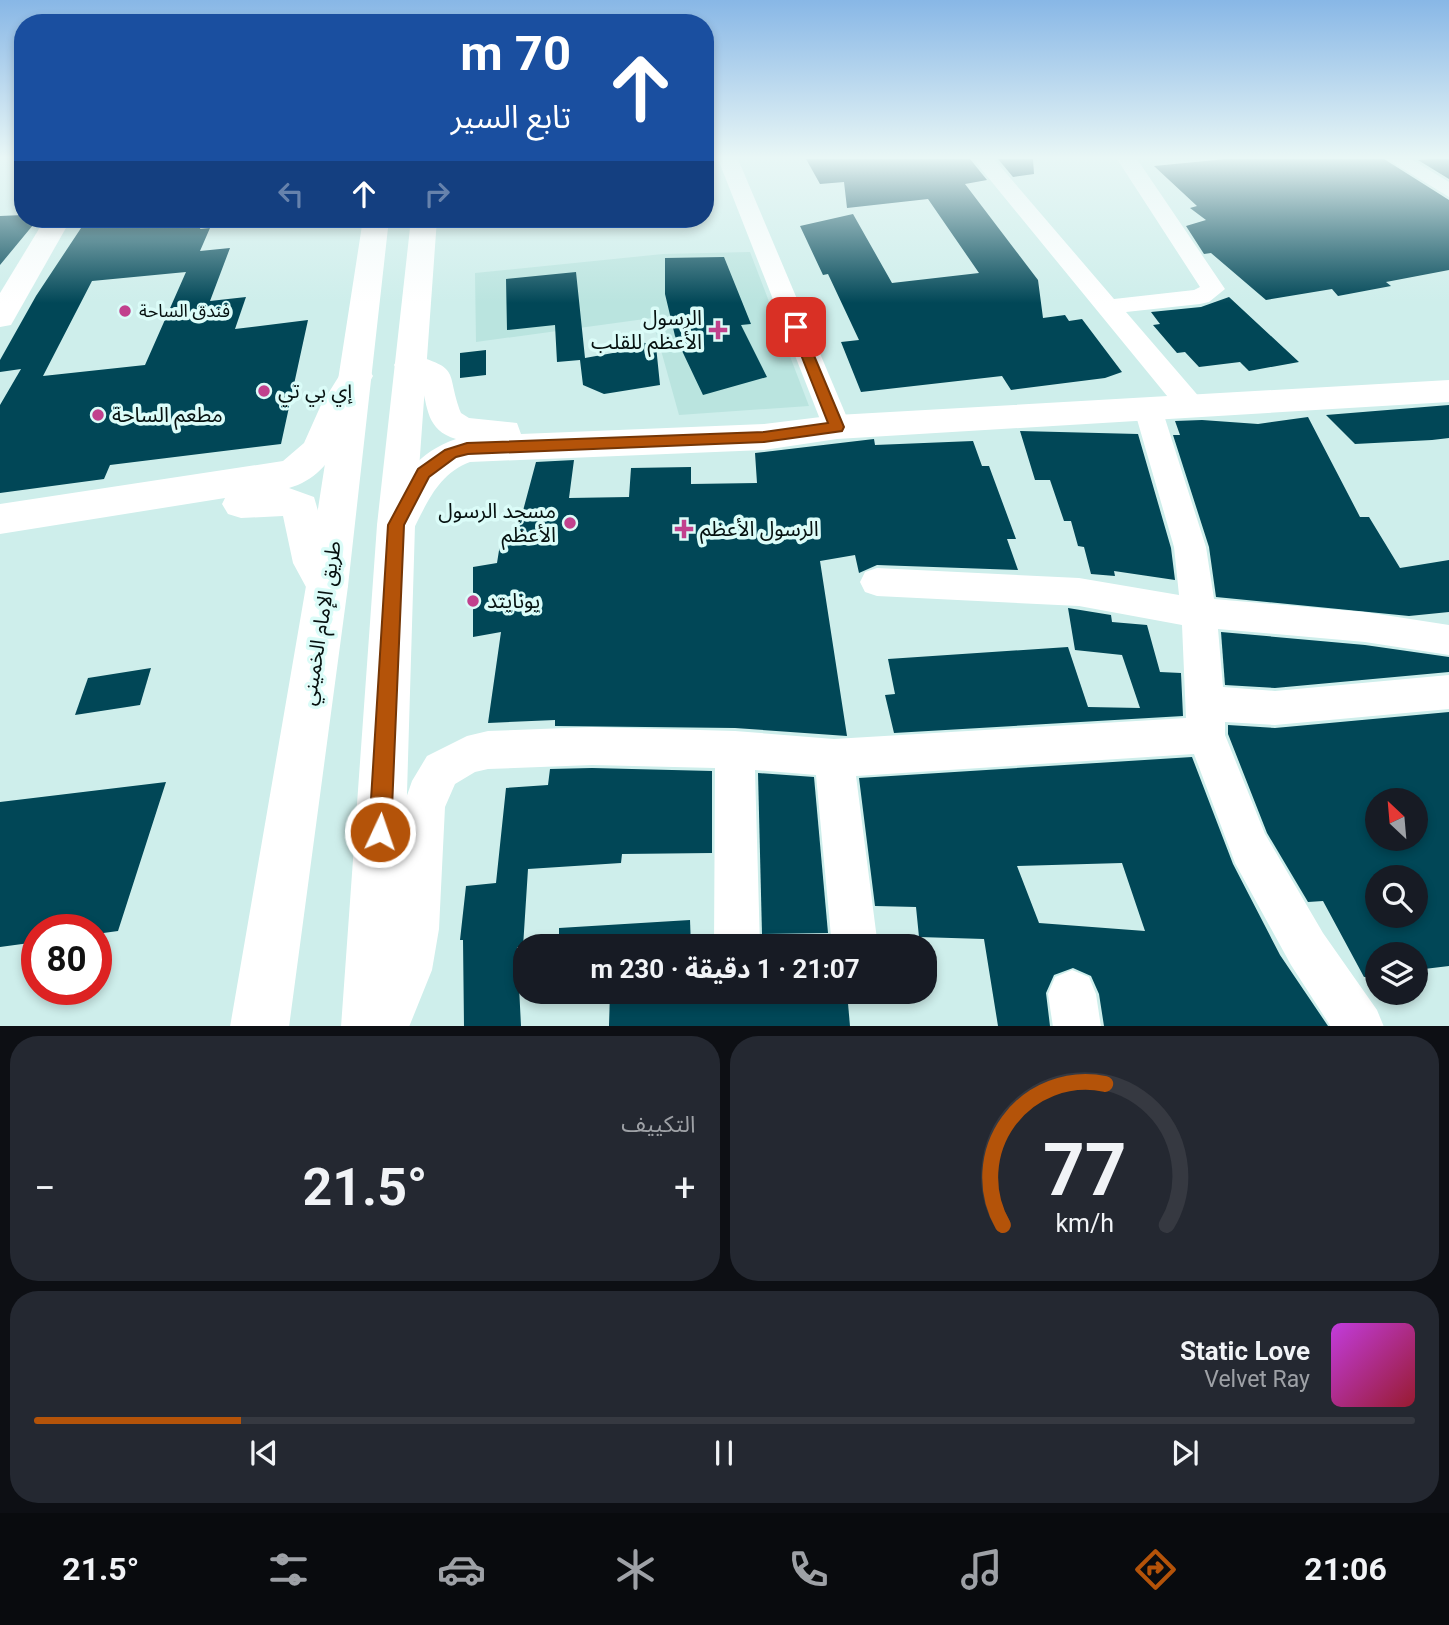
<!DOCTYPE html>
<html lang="ar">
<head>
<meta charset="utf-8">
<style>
	body { margin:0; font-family:Roboto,"Noto Sans Arabic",sans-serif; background:#242831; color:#f1f3f6; direction:rtl; height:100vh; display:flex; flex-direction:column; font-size:26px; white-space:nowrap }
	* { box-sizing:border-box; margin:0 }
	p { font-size:23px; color:#9ea1a6 }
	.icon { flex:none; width:38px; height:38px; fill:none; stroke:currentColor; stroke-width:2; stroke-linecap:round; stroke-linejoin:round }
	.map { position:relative; height:1026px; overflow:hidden; direction:ltr }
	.drawer { display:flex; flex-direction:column; gap:10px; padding:10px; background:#0d0f14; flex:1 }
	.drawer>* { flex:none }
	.hud { position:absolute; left:14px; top:14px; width:700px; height:214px; border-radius:28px; box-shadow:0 4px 10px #0003; direction:rtl; background:#1a4fa0; color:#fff; overflow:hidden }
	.needle { width:46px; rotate:334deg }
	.fabs { position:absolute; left:1365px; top:788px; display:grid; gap:14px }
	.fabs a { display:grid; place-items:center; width:63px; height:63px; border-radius:50%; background:#171b24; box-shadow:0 4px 10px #0003; font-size:35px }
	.speed { position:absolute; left:21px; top:914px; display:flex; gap:14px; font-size:35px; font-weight:700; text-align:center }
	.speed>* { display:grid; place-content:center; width:91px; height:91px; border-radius:50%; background:#171b24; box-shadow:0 4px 10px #0003; line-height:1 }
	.speed .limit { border:10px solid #d22; background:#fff; color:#111 }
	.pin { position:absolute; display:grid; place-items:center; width:60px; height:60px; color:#fff; margin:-30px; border-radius:14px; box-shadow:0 4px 10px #0006 }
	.me { position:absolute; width:77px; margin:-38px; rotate:3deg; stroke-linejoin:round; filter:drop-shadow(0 0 5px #0008) }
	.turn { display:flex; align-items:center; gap:24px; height:147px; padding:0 28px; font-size:32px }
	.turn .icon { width:91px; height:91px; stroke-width:2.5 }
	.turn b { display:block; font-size:49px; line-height:60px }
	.lanes { display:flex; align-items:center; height:66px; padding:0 28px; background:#0003; justify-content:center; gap:35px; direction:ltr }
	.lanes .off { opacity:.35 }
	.big { font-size:52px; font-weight:700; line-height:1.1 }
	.drawer .card { flex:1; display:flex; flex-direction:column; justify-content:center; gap:10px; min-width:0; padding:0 24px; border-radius:28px; background:#242831 }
	.drawer .dial { align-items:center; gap:0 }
	.dial svg { height:182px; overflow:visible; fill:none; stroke:#363941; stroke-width:7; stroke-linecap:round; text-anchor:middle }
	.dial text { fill:#f1f3f6; stroke:none }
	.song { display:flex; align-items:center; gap:21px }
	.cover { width:84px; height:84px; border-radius:10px; background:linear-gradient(135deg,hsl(290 70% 55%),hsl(350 70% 35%)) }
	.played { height:7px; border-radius:4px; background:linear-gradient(90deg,#b45309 15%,#363941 15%) }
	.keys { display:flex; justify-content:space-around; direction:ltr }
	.heat { display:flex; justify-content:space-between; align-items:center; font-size:38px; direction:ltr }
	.drawer .tiles { flex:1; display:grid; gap:10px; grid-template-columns:1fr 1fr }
	.card:last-child { grid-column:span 2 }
	.trip { position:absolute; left:513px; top:934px; width:424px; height:70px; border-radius:28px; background:#171b24; box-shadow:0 4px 10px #0003; font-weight:700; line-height:70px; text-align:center; direction:rtl }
	.dock { display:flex; height:112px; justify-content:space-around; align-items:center; background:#090b0e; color:#9ea1a6 }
	.dock .icon { width:49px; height:49px }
	.dock .selected { color:#b45309 }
	.dock b { font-size:32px; color:#f1f3f6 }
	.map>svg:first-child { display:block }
	.built { fill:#bae4df }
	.building { fill:#014757; fill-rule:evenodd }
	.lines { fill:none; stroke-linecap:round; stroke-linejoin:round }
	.minor { fill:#fff; fill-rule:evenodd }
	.tertiary { fill:#fff; fill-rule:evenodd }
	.trunk { fill:#fff; fill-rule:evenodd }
	.route { fill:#b45309; stroke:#753606; stroke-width:2 }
	.poi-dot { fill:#c1418d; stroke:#dbfcf8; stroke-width:2.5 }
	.labels { text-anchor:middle; stroke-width:7; stroke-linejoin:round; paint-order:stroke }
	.far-poi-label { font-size:18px; fill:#061110; stroke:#dbfcf8; text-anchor:start }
	.poi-label { font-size:21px; fill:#061110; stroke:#dbfcf8; text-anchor:start }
	.street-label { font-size:21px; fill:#061110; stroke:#dbfcf8 }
</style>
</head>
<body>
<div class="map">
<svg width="1449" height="1027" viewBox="0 0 1449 1027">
	<rect width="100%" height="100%" fill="#ceeeeb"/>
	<!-- built -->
	<polygon class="built" points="750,252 809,406 679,415 652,318 476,342 475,273 663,254"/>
	<!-- building -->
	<g class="building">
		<polygon points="806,159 970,159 987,180 965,184 1038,280 1043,318 1065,315 1069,321 1082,319 1122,372 1105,378 1011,390 1002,376 861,392 841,342 859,340 828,274 823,275 800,226 853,214 892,283 979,273 928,199 847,208 844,182 820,184"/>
		<polygon points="998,159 1033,159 1034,174 1013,177"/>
		<polygon points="1226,159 1384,159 1449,200 1449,270 1386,282 1391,286 1338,296 1332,289 1266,300 1211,253 1204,254 1186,226 1206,220 1190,208 1197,206 1154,166"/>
		<polygon points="1434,159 1449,159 1449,179 1418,160"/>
		<polygon points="23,215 23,219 38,219 0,265 0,216"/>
		<path d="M 87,219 L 204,219 L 200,229 L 210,228 L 200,251 L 230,248 L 210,301 L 246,297 L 235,329 L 308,320 L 281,444 L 110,465 L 104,479 L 0,493 L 0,405 L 21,369 L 0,372 L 0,360 L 36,296 ZM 186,272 L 145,365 L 43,376 L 92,281 Z"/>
		<polygon points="724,257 751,324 741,325 767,377 703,395 675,336 665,294 665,258"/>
		<polygon points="576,272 585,358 624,351 634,340 656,346 660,385 604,394 583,385 580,360 557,362 555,325 507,330 506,279"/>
		<polygon points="1229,297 1299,362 1249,371 1240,362 1199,367 1185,352 1177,353 1153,325 1160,324 1151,312 1201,307"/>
		<polygon points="486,350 486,375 460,378 460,353"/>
		<polygon points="1449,405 1449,438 1432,440 1355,444 1326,415"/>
		<polygon points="1308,417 1360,517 1369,517 1400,568 1449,560 1449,612 1409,616 1216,597 1209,547 1173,435 1180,435 1175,421 1202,420 1258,424"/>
		<polygon points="1020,431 1138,434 1171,548 1175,580 1114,571 1115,576 1091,574 1084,547 1078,546 1071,521 1064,521 1050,480 1035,480"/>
		<polygon points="874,439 875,445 973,441 982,466 989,466 1016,539 1007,539 1018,570 877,565 859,573 855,555 820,561 847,736 735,728 555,726 555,720 488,723 501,632 473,637 473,567 497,563 501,538 516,537 536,462 574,460 569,498 629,497 631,468 691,467 691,484 757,483 755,453"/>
		<polygon points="1068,608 1111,615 1112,622 1147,625 1160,672 1181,673 1183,716 894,733 885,695 895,694 888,659 1068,647 1088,707 1140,708 1122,655 1075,650"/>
		<polygon points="1221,632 1365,645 1449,657 1449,672 1275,688 1225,685"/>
		<polygon points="151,668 140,705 75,715 88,678"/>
		<path d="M 1449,712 L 1449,966 L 1416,970 L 1416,954 L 1377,954 L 1377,976 L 1364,977 L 1323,901 L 1308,902 L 1267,833 L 1228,734 L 1228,725 L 1275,728 ZM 1377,800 L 1416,800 L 1416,838 L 1377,838 ZM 1377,877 L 1416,877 L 1416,915 L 1377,915 Z"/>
		<path d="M 1192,757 L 1233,864 L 1280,955 L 1328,1026 L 1104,1026 L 1099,994 L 1091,976 L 1073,968 L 1054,975 L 1046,993 L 1050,1026 L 998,1026 L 984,939 L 919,937 L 916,907 L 875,906 L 859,778 ZM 1122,863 L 1145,931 L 1039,923 L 1017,866 Z"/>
		<polygon points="592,768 712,771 712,853 622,854 621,863 528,869 523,947 517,947 521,1026 464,1026 463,940 460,940 466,886 496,883 506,788 548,785 550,769"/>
		<polygon points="758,773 814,777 828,933 762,934"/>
		<polygon points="166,782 118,931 96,934 96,929 37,929 37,942 0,947 0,802"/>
		<polygon points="690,920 691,947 559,947 559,928"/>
		<polygon points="610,992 847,992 850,1026 609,1026"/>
	</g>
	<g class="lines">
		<!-- minor -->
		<g class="minor">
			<polygon points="718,159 738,159 851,427 847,434 837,437 827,434 823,427"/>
			<polygon points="973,159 994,159 1114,299 1194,290 1200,287 1117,159 1137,159 1225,289 1209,302 1200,304 1126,312 1201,399 1205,406 1201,413 1191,416 1181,413"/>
			<polygon points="1387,159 1411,159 1449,182 1449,197"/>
			<polygon points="1148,399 1158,402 1162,409 1206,547 1214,599 1365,612 1449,625 1449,655 1365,642 1218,629 1223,687 1275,691 1449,675 1449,709 1275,725 1225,722 1225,735 1265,834 1323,933 1377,1010 1384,1027 1331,1027 1291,965 1235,863 1194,754 856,776 878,947 832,947 816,775 755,770 760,947 714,947 715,768 592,765 488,769 475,772 455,784 445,807 439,929 432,970 409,1027 361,1027 386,968 393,929 403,807 412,781 427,756 467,736 488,731 592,727 735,731 834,739 1186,718 1182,625 1079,606 877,596 865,592 860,582 865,572 877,568 1079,578 1179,595 1174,547 1134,409 1138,402"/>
			<polygon points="1072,970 1089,977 1096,994 1101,1027 1053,1027 1048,994 1055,977"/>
		</g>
		<!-- tertiary -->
		<g class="tertiary">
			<polygon points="45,219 71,219 15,318 11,325 0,327 0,293"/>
			<path d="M 410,354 C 463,369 445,371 461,413 L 469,418 L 517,423 L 521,434 L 764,424 L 837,415 L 1449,380 L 1449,402 L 837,439 L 764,450 L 470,462 C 436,475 426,506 410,536 L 396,540 L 382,536 L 377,525 C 397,486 412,454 456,439 C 426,430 428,408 421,382 L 398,372 L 394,365 L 398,358 Z"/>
			<path d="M 356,365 L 368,368 L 373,376 C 348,417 340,474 289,488 L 314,497 L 332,559 L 348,586 L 342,598 L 327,603 L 312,598 L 293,563 L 283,516 L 241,518 L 228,514 L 222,504 L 225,498 L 0,534 L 0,504 L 283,461 L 304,443 L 321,405 L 344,368 Z"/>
		</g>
		<!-- trunk -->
		<g class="trunk">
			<polygon points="363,219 389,219 348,586 289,1027 230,1027 306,586"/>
			<polygon points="411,219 437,219 415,525 400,1027 341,1027 377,525"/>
		</g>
	</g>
	<!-- sky -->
	<linearGradient id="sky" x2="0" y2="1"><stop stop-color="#88b7e6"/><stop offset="0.52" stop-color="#e9f7f6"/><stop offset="1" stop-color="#e9f7f6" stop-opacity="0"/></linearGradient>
	<rect width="1449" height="303" fill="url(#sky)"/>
	<!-- route -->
	<polygon class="route" points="796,323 802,327 844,427 842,431 764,442 468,454 456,457 429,477 404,525 391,832 387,839 380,842 372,839 369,832 388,525 418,469 445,450 467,443 764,432 828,423 790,327"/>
	<!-- markers -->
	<g class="poi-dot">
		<circle cx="125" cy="311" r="7"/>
		<path d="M714.5 319.5h7v7h7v7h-7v7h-7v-7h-7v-7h7z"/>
		<circle cx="264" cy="391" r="7"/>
		<circle cx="98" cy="415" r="7"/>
		<circle cx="570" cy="523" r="7"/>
		<path d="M680.5 518.5h7v7h7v7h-7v7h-7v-7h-7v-7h7z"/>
		<circle cx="473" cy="601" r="7"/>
	</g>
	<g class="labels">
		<!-- far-poi labels -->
		<g class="far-poi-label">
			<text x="139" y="317">فندق الساحة</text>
		</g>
		<!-- poi labels -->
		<g class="poi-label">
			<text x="702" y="325" text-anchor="end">الرسول<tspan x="702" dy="24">الأعظم للقلب</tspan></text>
			<text x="278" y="398">إي بي تي</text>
			<text x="112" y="422">مطعم الساحة</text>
			<text x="556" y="518" text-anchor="end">مسجد الرسول<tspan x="556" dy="24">الأعظم</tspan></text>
			<text x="700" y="536">الرسول الأعظم</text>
			<text x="487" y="608">يونايتد</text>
		</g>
		<!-- street labels -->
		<g class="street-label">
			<text transform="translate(321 623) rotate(-81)" y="7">طريق الإمام الخميني</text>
		</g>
	</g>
</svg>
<div class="fabs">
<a><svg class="needle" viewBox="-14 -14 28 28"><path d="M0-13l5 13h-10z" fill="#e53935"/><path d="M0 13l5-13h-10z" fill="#9ea1a6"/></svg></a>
<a><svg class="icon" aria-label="search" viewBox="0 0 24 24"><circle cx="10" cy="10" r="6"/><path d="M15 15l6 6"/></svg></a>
<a><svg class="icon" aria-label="layers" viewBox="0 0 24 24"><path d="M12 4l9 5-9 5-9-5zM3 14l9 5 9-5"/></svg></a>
</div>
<div class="speed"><div class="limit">80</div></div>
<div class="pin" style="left:796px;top:327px;background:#d93025"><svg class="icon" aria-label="arrive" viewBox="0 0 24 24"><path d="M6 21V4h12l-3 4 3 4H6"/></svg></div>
<svg class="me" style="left:380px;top:832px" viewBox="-20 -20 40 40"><circle r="17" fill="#b45309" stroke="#fff" stroke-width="3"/><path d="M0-11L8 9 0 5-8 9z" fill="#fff"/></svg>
<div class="trip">21:07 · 1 دقيقة · 230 m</div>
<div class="hud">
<div class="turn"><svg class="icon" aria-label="ahead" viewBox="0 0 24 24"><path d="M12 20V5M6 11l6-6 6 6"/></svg><div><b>70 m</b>تابع السير</div></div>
<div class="lanes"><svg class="icon off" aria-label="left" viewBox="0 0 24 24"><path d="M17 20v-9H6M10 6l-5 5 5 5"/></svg><svg class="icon" aria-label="ahead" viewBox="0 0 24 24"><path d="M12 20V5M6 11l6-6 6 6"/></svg><svg class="icon off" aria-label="right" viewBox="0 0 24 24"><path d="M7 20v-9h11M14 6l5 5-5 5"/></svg></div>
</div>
</div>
<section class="drawer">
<div class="tiles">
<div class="card dial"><svg viewBox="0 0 100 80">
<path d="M14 69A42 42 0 1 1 86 69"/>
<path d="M14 69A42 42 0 0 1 59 7" stroke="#b45309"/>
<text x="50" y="56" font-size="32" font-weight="700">77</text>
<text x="50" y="72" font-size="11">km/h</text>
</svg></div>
<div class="card"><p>التكييف</p>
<div class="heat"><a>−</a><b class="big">21.5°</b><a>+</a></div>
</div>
<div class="card">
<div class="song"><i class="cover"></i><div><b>Static Love</b><p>Velvet Ray</p></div></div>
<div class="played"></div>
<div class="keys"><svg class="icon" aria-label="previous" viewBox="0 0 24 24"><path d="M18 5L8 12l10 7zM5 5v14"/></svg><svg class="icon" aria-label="pause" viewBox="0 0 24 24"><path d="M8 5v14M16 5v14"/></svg><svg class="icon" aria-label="next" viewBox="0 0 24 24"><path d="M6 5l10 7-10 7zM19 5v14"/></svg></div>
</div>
</div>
</section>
<nav class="dock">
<b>21:06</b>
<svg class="icon selected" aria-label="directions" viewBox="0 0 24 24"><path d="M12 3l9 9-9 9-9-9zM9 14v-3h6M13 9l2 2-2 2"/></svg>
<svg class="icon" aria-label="music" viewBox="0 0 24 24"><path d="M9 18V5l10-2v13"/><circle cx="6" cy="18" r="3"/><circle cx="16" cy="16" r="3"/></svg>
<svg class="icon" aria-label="phone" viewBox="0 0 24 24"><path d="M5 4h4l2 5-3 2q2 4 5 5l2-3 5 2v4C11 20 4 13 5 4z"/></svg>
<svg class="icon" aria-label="climate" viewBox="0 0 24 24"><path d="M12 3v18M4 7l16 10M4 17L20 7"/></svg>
<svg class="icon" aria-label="car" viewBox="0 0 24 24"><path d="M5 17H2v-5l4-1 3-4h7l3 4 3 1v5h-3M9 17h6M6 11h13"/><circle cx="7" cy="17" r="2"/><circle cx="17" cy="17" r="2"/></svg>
<svg class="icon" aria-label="filters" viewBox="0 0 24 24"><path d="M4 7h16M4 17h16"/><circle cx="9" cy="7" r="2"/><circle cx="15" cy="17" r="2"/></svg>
<b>21.5°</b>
</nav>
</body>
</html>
